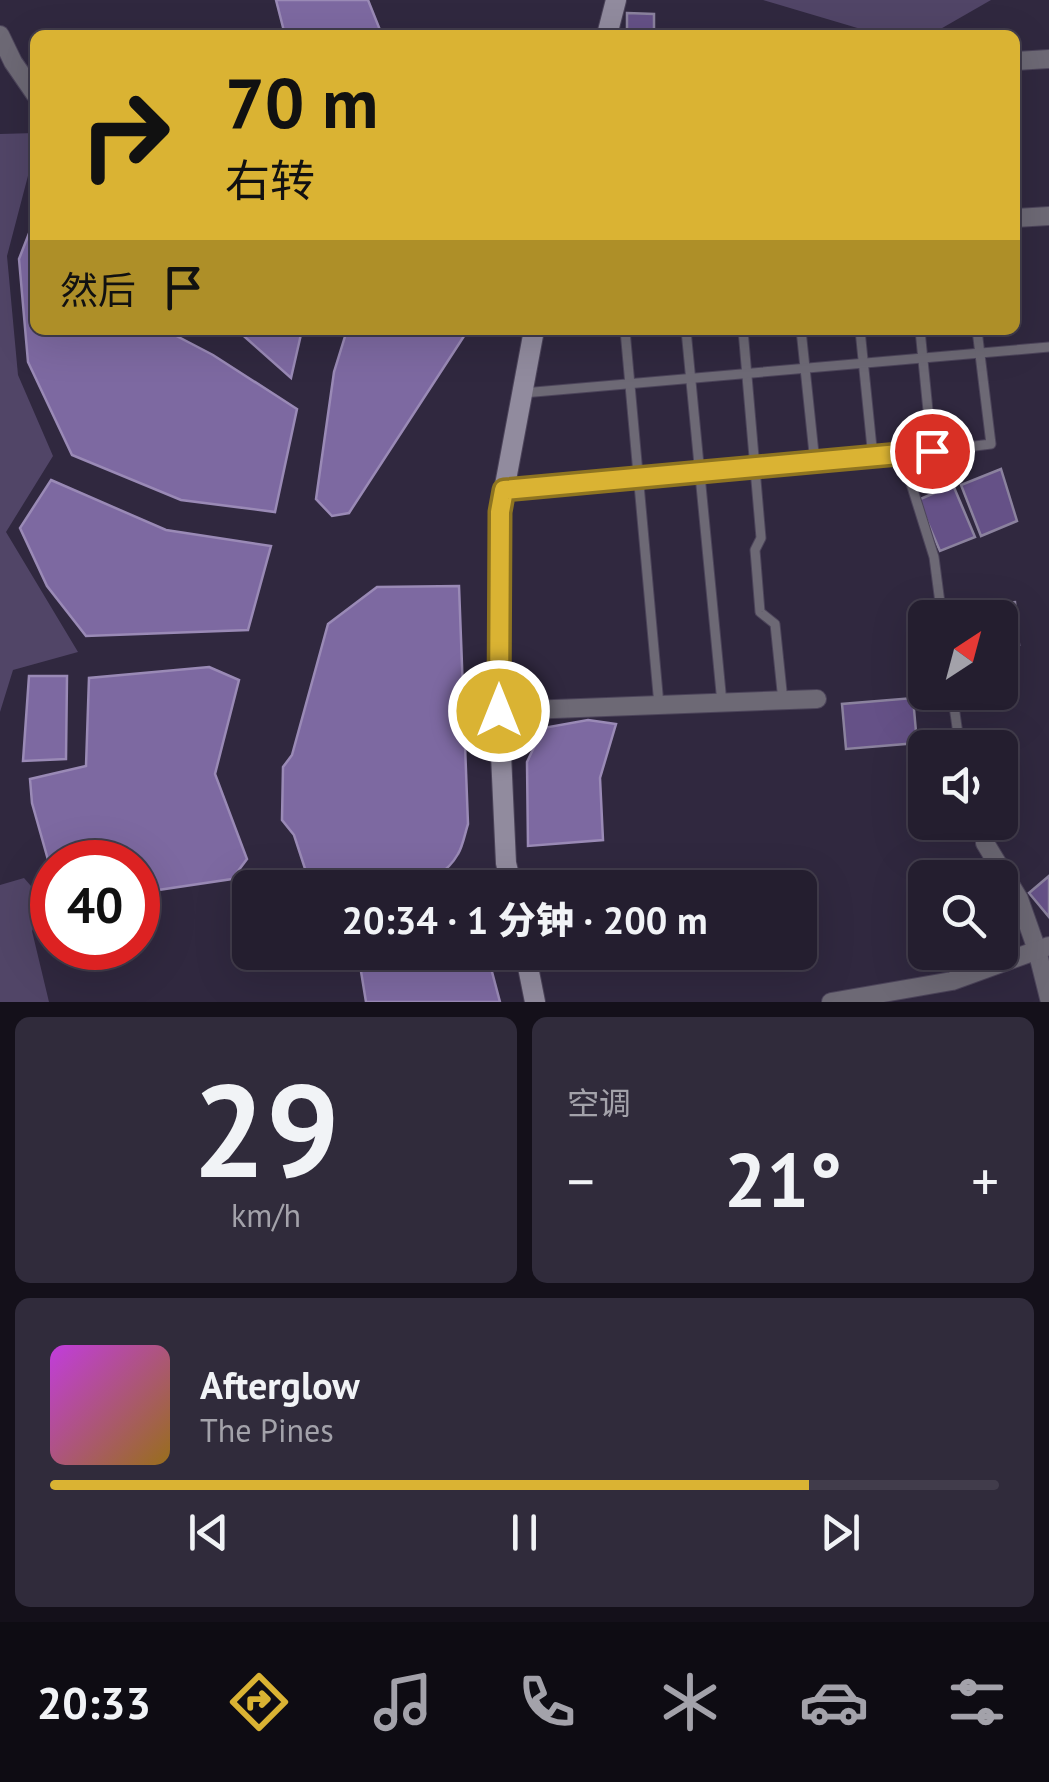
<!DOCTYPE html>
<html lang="zh">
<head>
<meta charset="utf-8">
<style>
	body { margin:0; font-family:"PT Sans","Noto Sans SC",sans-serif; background:#302b3b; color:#f1f3f6; height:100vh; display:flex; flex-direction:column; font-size:38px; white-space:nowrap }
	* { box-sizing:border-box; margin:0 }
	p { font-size:32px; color:#a3a2aa }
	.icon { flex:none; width:55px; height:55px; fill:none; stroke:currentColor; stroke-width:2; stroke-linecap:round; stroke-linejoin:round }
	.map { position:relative; height:1002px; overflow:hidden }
	.sheet { display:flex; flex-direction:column; gap:15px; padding:15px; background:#14101a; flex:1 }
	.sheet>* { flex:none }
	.banner { position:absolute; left:30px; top:30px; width:990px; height:305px; border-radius:15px; box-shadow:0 10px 40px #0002,0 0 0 2px #413c4b; background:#dab333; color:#111; overflow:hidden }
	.needle { width:65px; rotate:36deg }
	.tools { position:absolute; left:908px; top:600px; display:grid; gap:20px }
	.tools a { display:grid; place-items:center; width:110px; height:110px; border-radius:15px; background:#241e2f; box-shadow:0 10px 40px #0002,0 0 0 2px #413c4b; font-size:50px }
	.speed { position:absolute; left:30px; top:840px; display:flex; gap:20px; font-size:50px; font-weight:700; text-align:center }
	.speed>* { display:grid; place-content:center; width:130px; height:130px; border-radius:50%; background:#241e2f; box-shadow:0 10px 40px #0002,0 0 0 2px #413c4b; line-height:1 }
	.speed .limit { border:15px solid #d22; background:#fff; color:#111 }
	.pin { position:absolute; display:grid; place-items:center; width:85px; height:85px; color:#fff; margin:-42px; border:5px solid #fff; border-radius:50%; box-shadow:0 2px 10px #0007 }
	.me { position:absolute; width:110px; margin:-55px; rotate:0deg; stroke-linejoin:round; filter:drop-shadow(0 0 8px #0008) }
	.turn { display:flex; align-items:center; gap:35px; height:210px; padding:0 30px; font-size:45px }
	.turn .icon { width:130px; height:130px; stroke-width:2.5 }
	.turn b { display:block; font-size:70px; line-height:85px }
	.then { display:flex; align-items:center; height:95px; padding:0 30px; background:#0003; gap:20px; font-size:38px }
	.big { font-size:75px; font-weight:800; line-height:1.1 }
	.sheet .tile { flex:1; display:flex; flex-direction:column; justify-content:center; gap:15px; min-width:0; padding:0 35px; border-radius:15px; background:#302b3b }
	.sheet .dial { align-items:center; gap:0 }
	.dial b { font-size:130px; line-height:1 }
	.song { display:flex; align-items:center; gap:30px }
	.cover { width:120px; height:120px; border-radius:15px; background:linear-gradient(135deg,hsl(290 70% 55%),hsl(40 70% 35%)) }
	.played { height:10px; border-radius:5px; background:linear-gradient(90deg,#dab333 80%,#413c4b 80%) }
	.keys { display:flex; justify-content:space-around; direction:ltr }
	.heat { display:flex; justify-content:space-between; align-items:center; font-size:55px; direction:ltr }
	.sheet .tiles { flex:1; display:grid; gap:15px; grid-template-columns:1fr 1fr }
	.tile:last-child { grid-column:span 2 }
	.trip { position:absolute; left:232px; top:870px; width:585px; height:100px; border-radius:15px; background:#241e2f; box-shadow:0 10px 40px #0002,0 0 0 2px #413c4b; font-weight:800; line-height:100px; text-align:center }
	.tabs { display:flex; height:160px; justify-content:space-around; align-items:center; background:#0e0c13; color:#a3a2aa }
	.tabs .icon { width:70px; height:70px }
	.tabs .current { color:#dab333 }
	.tabs b { font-size:45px; color:#f1f3f6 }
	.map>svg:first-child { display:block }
	.green { fill:#514567 }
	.water { fill:#7d69a1; stroke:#9a8ab6; stroke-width:2.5 }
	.building { fill:#655187; stroke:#8b829e; stroke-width:2.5 }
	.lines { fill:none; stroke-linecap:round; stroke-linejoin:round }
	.lane-casing { stroke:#4c445a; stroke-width:11 }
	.street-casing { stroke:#4c445a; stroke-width:20 }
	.secondary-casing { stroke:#4c445a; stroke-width:22 }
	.lane { stroke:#6d6975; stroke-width:9 }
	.street { stroke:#6d6975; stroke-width:18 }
	.secondary { stroke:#918b9e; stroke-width:20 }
	.route-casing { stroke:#8e7421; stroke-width:25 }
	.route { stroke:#dab333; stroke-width:18 }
</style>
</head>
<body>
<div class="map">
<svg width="1049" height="1002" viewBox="0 0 1049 1002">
	<rect width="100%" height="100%" fill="#30283f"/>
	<!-- green -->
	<g class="green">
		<polygon points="763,0 991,0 930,35 881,35"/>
		<polygon points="35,133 35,149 7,256 18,375 53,456 6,532 78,652 13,670 0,712 0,134"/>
		<polygon points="24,878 45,902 32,931 49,1002 0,1002 0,885"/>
	</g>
	<!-- water -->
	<g class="water">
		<polygon points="276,0 368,0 382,35 285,35"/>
		<polygon points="35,218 35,330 165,330 213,355 297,409 275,512 181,500 72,455 28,362 19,259"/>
		<polygon points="237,330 302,330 291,378"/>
		<polygon points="347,330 468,330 349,513 332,516 316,499 334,372"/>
		<polygon points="51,480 166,530 271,546 248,630 86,636 47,586 20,528"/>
		<path d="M 459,586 L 468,824 C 465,833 463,846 458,854 C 431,902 357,888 311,887 L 294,835 L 282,820 L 283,767 L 292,755 L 328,624 L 377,587 Z"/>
		<polygon points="209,667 239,680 215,774 247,859 232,879 138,893 138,862 52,862 52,874 32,803 30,779 86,766 89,678"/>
		<polygon points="29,676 67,676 66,759 23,761"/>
		<polygon points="588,720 616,724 600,778 603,840 528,846 527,762 543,728"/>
		<polygon points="358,953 487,953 500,1002 366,1002"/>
	</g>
	<!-- building -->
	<g class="building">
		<polygon points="627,13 654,14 654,31 666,31 666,35 627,35"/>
		<polygon points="1001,469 1017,521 981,536 961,485"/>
		<polygon points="953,485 975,537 940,551 918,500"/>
		<polygon points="1015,602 1019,645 1000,647 1000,618 959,618 958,607"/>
		<polygon points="913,698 917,743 846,749 842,704"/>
		<polygon points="1049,876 1049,917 1029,893"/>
	</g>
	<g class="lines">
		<!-- lane casing -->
		<g class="lane-casing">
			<g id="lane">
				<polyline points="625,330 659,705"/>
				<polyline points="686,330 722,703"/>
				<polyline points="743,330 761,538 755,550 760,612 775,624 783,701"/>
				<polyline points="801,330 815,463"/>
				<polyline points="860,330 873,458"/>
				<polyline points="920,330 932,451"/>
				<polyline points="523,393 1049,347"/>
				<polyline points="902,455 934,557 942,618"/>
				<polyline points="507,490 902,455 991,444 977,330"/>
				<polyline points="952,692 960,748"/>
				<polyline points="972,822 985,843"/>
			</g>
		</g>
		<!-- street casing -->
		<g class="street-casing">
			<g id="street">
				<polyline points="0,35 13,62 35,94"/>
				<polyline points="1015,61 1049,59"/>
				<polyline points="1015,218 1049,216"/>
				<polyline points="499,711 817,699"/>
				<polyline points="985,843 1019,899 1037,950 1049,998"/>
				<polyline points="831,1002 952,981 1049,946"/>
			</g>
		</g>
		<!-- secondary casing -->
		<g class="secondary-casing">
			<g id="secondary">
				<polyline points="607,35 616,0"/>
				<polyline points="512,888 506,863 499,711 500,512 534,330"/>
				<polyline points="525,952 535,1002"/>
			</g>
		</g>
		<!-- lane -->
		<use href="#lane" class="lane"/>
		<!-- street -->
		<use href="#street" class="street"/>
		<!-- secondary -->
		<use href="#secondary" class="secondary"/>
	</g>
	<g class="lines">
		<!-- route casing -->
		<g class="route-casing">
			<polyline id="route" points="499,711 500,512 504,490 932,451"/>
		</g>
		<!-- route -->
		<use href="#route" class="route"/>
	</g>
</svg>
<div class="tools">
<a><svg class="needle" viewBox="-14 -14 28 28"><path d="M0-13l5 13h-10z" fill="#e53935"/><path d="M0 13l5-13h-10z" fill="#a3a2aa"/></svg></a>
<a><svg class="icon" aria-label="sound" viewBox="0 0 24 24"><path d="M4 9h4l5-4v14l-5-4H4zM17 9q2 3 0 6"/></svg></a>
<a><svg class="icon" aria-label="search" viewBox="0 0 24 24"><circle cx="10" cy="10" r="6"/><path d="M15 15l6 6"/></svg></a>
</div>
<div class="speed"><div class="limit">40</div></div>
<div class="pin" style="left:932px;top:451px;background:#d93025"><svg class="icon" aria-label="arrive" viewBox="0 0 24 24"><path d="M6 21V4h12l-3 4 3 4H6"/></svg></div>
<svg class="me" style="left:499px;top:711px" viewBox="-20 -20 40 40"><circle r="17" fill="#dab333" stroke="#fff" stroke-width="3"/><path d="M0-11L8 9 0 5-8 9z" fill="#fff"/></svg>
<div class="trip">20:34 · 1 分钟 · 200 m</div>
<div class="banner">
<div class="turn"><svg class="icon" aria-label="right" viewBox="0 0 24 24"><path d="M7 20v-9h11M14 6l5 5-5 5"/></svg><div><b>70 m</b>右转</div></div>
<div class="then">然后<svg class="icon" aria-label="arrive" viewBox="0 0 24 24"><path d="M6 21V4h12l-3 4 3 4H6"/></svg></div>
</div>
</div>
<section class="sheet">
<div class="tiles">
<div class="tile dial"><b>29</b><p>km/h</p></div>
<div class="tile"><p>空调</p>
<div class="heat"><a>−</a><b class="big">21°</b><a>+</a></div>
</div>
<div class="tile">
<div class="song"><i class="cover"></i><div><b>Afterglow</b><p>The Pines</p></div></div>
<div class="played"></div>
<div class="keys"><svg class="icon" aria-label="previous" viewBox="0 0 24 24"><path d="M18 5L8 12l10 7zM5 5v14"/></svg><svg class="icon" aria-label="pause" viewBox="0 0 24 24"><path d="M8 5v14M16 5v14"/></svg><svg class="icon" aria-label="next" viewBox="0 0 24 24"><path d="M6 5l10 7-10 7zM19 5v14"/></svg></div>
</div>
</div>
</section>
<nav class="tabs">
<b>20:33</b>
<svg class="icon current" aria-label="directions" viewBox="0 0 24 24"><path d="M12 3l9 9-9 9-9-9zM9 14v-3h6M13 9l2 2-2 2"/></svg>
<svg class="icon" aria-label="music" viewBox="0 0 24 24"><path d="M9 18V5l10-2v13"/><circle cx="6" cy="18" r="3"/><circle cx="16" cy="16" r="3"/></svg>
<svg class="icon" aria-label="phone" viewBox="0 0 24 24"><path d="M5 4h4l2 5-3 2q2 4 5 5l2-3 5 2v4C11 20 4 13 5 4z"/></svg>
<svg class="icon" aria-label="climate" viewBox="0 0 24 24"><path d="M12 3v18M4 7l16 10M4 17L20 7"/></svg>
<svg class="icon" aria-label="car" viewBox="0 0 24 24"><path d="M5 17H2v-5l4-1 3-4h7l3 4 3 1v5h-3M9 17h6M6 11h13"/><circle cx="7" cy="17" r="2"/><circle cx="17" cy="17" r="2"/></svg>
<svg class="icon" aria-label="filters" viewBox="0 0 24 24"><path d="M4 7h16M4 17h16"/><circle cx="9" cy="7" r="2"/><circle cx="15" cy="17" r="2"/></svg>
</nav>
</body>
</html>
